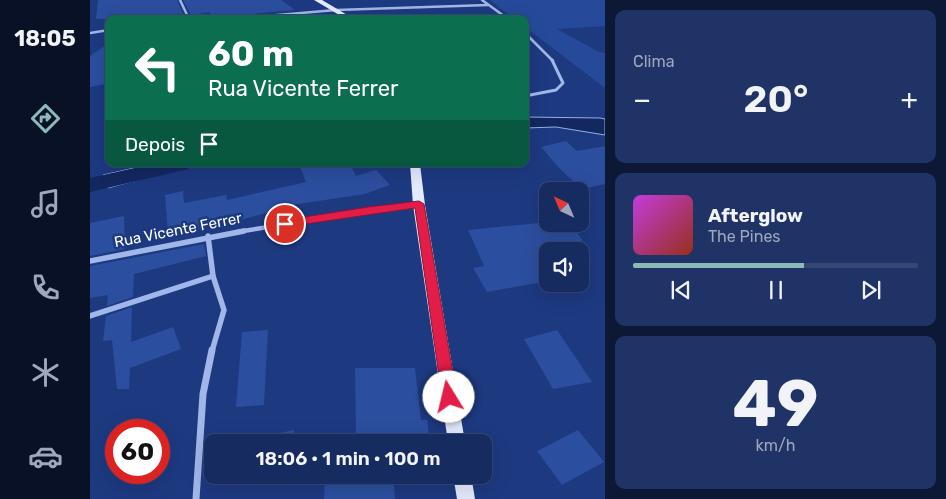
<!DOCTYPE html>
<html lang="pt">
<head>
<meta charset="utf-8">
<style>
	body { margin:0; font-family:Rubik,sans-serif; background:#1f3366; color:#f1f3f6; height:100vh; display:flex; flex-direction:column; font-size:19px; white-space:nowrap }
	* { box-sizing:border-box; margin:0 }
	p { font-size:16px; color:#9ea7bd }
	.icon { flex:none; width:28px; height:28px; fill:none; stroke:currentColor; stroke-width:2; stroke-linecap:round; stroke-linejoin:round }
	.map { position:relative; flex:1; overflow:hidden }
	.drawer { display:flex; flex-direction:column; gap:10px; padding:10px; background:#0c1835; width:341px }
	.drawer>* { flex:none }
	.hud { position:absolute; left:15px; top:15px; width:424px; height:152px; border-radius:10px; box-shadow:0 5px 20px #0002,0 0 0 1px #354775; background:#0b6e4f; color:#fff; overflow:hidden }
	.needle { width:32px; rotate:316deg }
	.tools { position:absolute; left:449px; top:182px; display:grid; gap:10px }
	.tools a { display:grid; place-items:center; width:50px; height:50px; border-radius:10px; background:#162b60; box-shadow:0 5px 20px #0002,0 0 0 1px #354775; font-size:25px }
	.speed { position:absolute; left:15px; top:419px; display:flex; gap:10px; font-size:25px; font-weight:700; text-align:center }
	.speed>* { display:grid; place-content:center; width:65px; height:65px; border-radius:50%; background:#162b60; box-shadow:0 5px 20px #0002,0 0 0 1px #354775; line-height:1 }
	.speed .limit { border:8px solid #d22; background:#fff; color:#111 }
	.pin { position:absolute; display:grid; place-items:center; width:42px; height:42px; color:#fff; margin:-21px; border:2px solid #fff; border-radius:50%; box-shadow:0 1px 5px #0007 }
	.me { position:absolute; width:55px; margin:-28px; rotate:351deg; stroke-linejoin:round; filter:drop-shadow(0 0 4px #0008) }
	.turn { display:flex; align-items:center; gap:18px; height:105px; padding:0 20px; font-size:22px }
	.turn .icon { width:65px; height:65px; stroke-width:2.5 }
	.turn b { display:block; font-size:35px; line-height:42px }
	.then { display:flex; align-items:center; height:48px; padding:0 20px; background:#0003; gap:10px; font-size:19px }
	.big { font-size:38px; font-weight:600; line-height:1.1 }
	.drawer .widget { flex:1; display:flex; flex-direction:column; justify-content:center; gap:8px; min-width:0; padding:0 18px; border-radius:10px; background:#1f3366 }
	.drawer .dial { align-items:center; gap:0 }
	.dial b { font-size:65px; line-height:1 }
	.song { display:flex; align-items:center; gap:15px }
	.cover { width:60px; height:60px; border-radius:8px; background:linear-gradient(135deg,hsl(290 70% 55%),hsl(10 70% 35%)) }
	.played { height:5px; border-radius:2px; background:linear-gradient(90deg,#8bbbb9 60%,#354775 60%) }
	.keys { display:flex; justify-content:space-around; direction:ltr }
	.heat { display:flex; justify-content:space-between; align-items:center; font-size:28px; direction:ltr }
	.trip { position:absolute; left:114px; top:434px; width:288px; height:50px; border-radius:10px; background:#162b60; box-shadow:0 5px 20px #0002,0 0 0 1px #354775; font-weight:600; line-height:50px; text-align:center }
	main { display:flex; flex:1; min-height:0 }
	.menu { display:flex; flex-direction:column; width:90px; justify-content:space-around; align-items:center; background:#091126; color:#9ea7bd }
	.menu .icon { width:35px; height:35px }
	.menu .current { color:#8bbbb9 }
	.menu b { font-size:22px; color:#f1f3f6 }
	.map>svg:first-child { display:block }
	.green { fill:#264999 }
	.water { fill:#13285f; stroke:#94afeb }
	.lines { fill:none; stroke-linecap:round; stroke-linejoin:round }
	.canal { fill:#13285f; fill-rule:evenodd }
	.building { fill:#2c4e9e }
	.street-far4 { stroke:#a1b7e9; stroke-width:2.5 }
	.street-far3 { stroke:#a1b7e9; stroke-width:3 }
	.street-far2 { stroke:#a1b7e9; stroke-width:4.5 }
	.street-far1 { stroke:#a1b7e9; stroke-width:5.5 }
	.street { stroke:#a1b7e9; stroke-width:7 }
	.primary { fill:#e4eafe; fill-rule:evenodd }
	.route { fill:#e11d48; stroke:#92132f }
	.labels { text-anchor:middle; stroke-width:5; stroke-linejoin:round; paint-order:stroke }
	.street-label { font-size:15px; fill:#fff; stroke:#1d3980 }
</style>
</head>
<body>
<main>
<nav class="menu">
<b>18:05</b>
<svg class="icon current" aria-label="directions" viewBox="0 0 24 24"><path d="M12 3l9 9-9 9-9-9zM9 14v-3h6M13 9l2 2-2 2"/></svg>
<svg class="icon" aria-label="music" viewBox="0 0 24 24"><path d="M9 18V5l10-2v13"/><circle cx="6" cy="18" r="3"/><circle cx="16" cy="16" r="3"/></svg>
<svg class="icon" aria-label="phone" viewBox="0 0 24 24"><path d="M5 4h4l2 5-3 2q2 4 5 5l2-3 5 2v4C11 20 4 13 5 4z"/></svg>
<svg class="icon" aria-label="climate" viewBox="0 0 24 24"><path d="M12 3v18M4 7l16 10M4 17L20 7"/></svg>
<svg class="icon" aria-label="car" viewBox="0 0 24 24"><path d="M5 17H2v-5l4-1 3-4h7l3 4 3 1v5h-3M9 17h6M6 11h13"/><circle cx="7" cy="17" r="2"/><circle cx="17" cy="17" r="2"/></svg>
</nav>
<div class="map">
<svg width="515" height="499" viewBox="0 0 515 499">
	<rect width="100%" height="100%" fill="#1d3980"/>
	<!-- green -->
	<polygon class="green" points="400,0 515,0 515,26 467,29 509,52 515,53 515,88 435,27 435,19 424,19"/>
	<!-- water -->
	<g class="water">
		<polygon points="435,117 510,118 515,119 515,135 466,127 435,128"/>
		<polygon points="62,164 106,164 18,188 13,175"/>
	</g>
	<g class="lines">
		<!-- canal -->
		<polygon class="canal" points="63,164 101,164 98,169 0,192 0,178"/>
	</g>
	<!-- building -->
	<g class="building">
		<polygon points="8,0 87,0 94,16 72,19 6,19"/>
		<polygon points="93,0 191,0 205,10 141,16 138,19 120,19 120,12 101,15"/>
		<polygon points="19,43 19,83 0,87 0,56"/>
		<polygon points="476,141 487,151 515,146 515,184 492,189 469,168 451,147"/>
		<polygon points="209,164 260,164 266,176 286,170 300,185 275,194 195,206 196,208 142,222 78,235 75,195 93,191 94,203 136,195 137,200 216,182"/>
		<polygon points="34,216 35,249 0,256 0,223"/>
		<polygon points="458,222 481,224 493,241 458,245 458,281 397,292 383,268 394,266 378,230"/>
		<polygon points="114,244 116,256 44,274 43,297 17,306 18,295 0,298 0,266"/>
		<polygon points="42,307 41,342 83,327 91,349 40,368 39,389 27,389 22,340 13,341 16,316"/>
		<polygon points="178,330 174,405 146,407 152,332"/>
		<polygon points="467,330 502,382 463,389 434,339"/>
		<polygon points="265,368 325,368 331,420 337,420 340,442 266,442"/>
		<polygon points="204,430 205,442 144,442 161,439"/>
		<polygon points="488,430 514,462 472,485 447,451"/>
		<polygon points="235,475 303,475 305,499 234,499"/>
	</g>
	<g class="lines">
		<!-- street-far4 -->
		<g class="street-far4">
			<polyline points="90,0 99,19"/>
			<polyline points="392,0 418,19"/>
			<polyline points="141,19 246,10 398,5"/>
			<polyline points="0,33 19,30"/>
			<polyline points="435,33 463,61"/>
		</g>
		<!-- street-far3 -->
		<polyline class="street-far3" points="435,96 466,90 473,83 462,60"/>
		<!-- street-far2 -->
		<polyline class="street-far2" points="147,232 246,216 329,205"/>
		<!-- street-far1 -->
		<g class="street-far1">
			<polyline points="118,236 123,276 134,310 122,351"/>
			<polyline points="0,261 154,231"/>
			<polyline points="0,316 123,276"/>
		</g>
		<!-- street -->
		<polyline class="street" points="106,499 113,394 122,350"/>
		<!-- primary -->
		<g class="primary">
			<polygon points="224,0 232,0 264,19 256,19"/>
			<polygon points="320,164 330,164 335,205 375,442 358,442 323,205"/>
			<polygon points="363,475 381,475 385,499 367,499"/>
		</g>
	</g>
	<!-- route -->
	<polygon class="route" points="329,201 334,204 367,397 365,401 359,403 354,401 352,397 325,208 195,227 189,224 195,220 278,207"/>
	<g class="labels">
		<!-- street labels -->
		<g class="street-label">
			<text transform="translate(88 230) rotate(-11)" y="5">Rua Vicente Ferrer</text>
		</g>
	</g>
</svg>
<div class="tools">
<a><svg class="needle" viewBox="-14 -14 28 28"><path d="M0-13l5 13h-10z" fill="#e53935"/><path d="M0 13l5-13h-10z" fill="#9ea7bd"/></svg></a>
<a><svg class="icon" aria-label="sound" viewBox="0 0 24 24"><path d="M4 9h4l5-4v14l-5-4H4zM17 9q2 3 0 6"/></svg></a>
</div>
<div class="speed"><div class="limit">60</div></div>
<div class="pin" style="left:195px;top:224px;background:#d93025"><svg class="icon" aria-label="arrive" viewBox="0 0 24 24"><path d="M6 21V4h12l-3 4 3 4H6"/></svg></div>
<svg class="me" style="left:359px;top:397px" viewBox="-20 -20 40 40"><circle r="19" fill="#fff"/><path d="M0-13L10 11 0 6-10 11z" fill="#e11d48"/></svg>
<div class="trip">18:06 · 1 min · 100 m</div>
<div class="hud">
<div class="turn"><svg class="icon" aria-label="left" viewBox="0 0 24 24"><path d="M17 20v-9H6M10 6l-5 5 5 5"/></svg><div><b>60 m</b>Rua Vicente Ferrer</div></div>
<div class="then">Depois<svg class="icon" aria-label="arrive" viewBox="0 0 24 24"><path d="M6 21V4h12l-3 4 3 4H6"/></svg></div>
</div>
</div>
<section class="drawer">
<div class="widget"><p>Clima</p>
<div class="heat"><a>−</a><b class="big">20°</b><a>+</a></div>
</div>
<div class="widget">
<div class="song"><i class="cover"></i><div><b>Afterglow</b><p>The Pines</p></div></div>
<div class="played"></div>
<div class="keys"><svg class="icon" aria-label="previous" viewBox="0 0 24 24"><path d="M18 5L8 12l10 7zM5 5v14"/></svg><svg class="icon" aria-label="pause" viewBox="0 0 24 24"><path d="M8 5v14M16 5v14"/></svg><svg class="icon" aria-label="next" viewBox="0 0 24 24"><path d="M6 5l10 7-10 7zM19 5v14"/></svg></div>
</div>
<div class="widget dial"><b>49</b><p>km/h</p></div>
</section>
</main>
</body>
</html>
